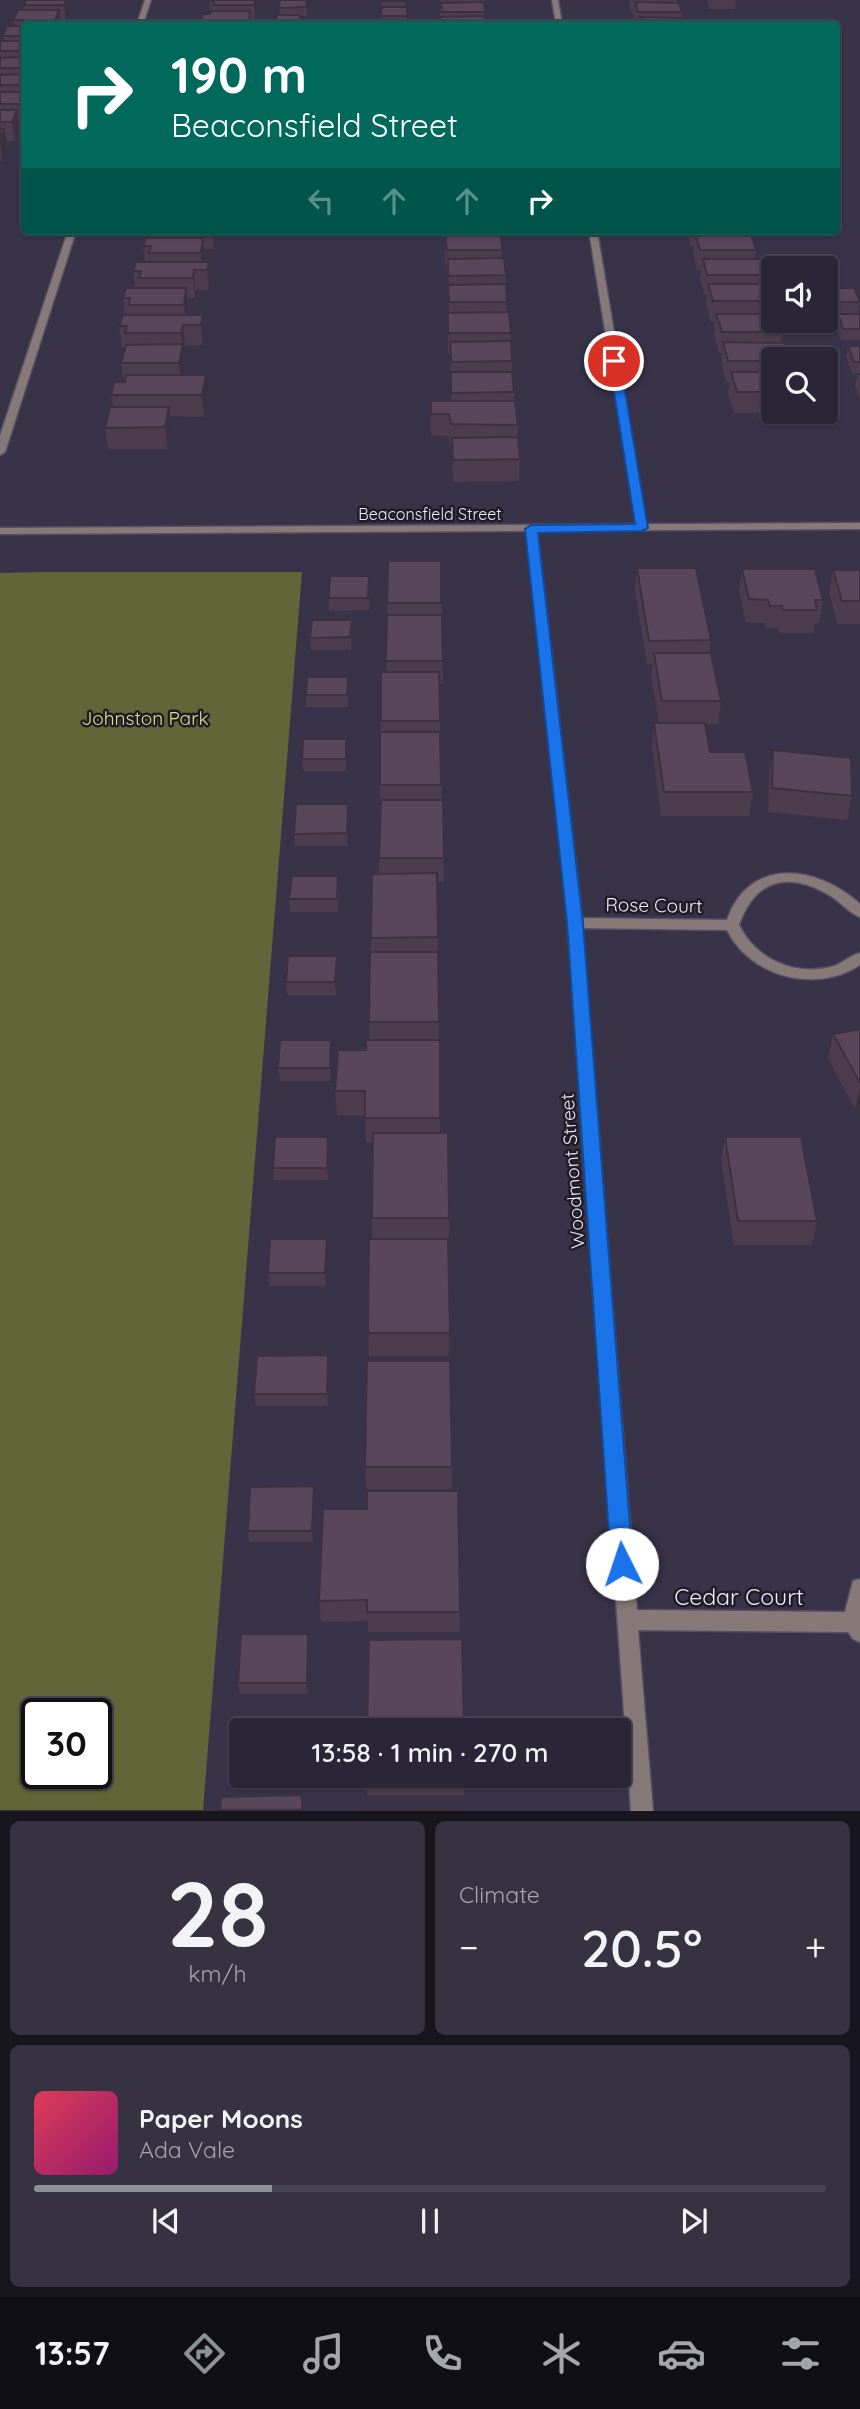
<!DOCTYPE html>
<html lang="en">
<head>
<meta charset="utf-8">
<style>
	body { margin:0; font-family:Quicksand,sans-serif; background:#363242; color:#f1f3f6; height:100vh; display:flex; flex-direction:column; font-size:26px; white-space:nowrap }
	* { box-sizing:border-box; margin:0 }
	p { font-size:23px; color:#a5a5ad }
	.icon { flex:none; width:38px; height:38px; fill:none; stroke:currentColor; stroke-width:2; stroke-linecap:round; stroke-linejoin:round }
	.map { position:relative; height:1811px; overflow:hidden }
	.sheet { display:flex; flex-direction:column; gap:10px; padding:10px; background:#17151e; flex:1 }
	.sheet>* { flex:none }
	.hud { position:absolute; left:21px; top:21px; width:819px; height:214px; border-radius:7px; box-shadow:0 2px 5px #0004,0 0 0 2px #464352; background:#00695c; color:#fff; overflow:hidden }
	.buttons { position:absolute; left:761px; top:256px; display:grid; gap:14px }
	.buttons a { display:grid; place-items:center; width:77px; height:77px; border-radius:7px; background:#2a2637; box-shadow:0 2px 5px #0004,0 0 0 2px #464352; font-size:35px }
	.speed { position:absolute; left:21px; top:1698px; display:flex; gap:14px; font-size:35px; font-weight:700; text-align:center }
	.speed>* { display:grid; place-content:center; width:91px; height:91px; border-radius:50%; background:#2a2637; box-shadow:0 2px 5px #0004,0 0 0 2px #464352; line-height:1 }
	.speed .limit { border:4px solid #111; border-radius:10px; background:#fff; color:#111 }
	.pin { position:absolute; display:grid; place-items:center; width:60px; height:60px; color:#fff; margin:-30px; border:4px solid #fff; border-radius:50%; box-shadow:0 2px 7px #0007 }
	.me { position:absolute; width:77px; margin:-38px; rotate:356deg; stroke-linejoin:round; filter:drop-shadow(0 0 5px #0008) }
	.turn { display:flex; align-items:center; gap:24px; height:147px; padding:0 35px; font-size:32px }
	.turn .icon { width:91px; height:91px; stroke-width:2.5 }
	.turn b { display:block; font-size:49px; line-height:60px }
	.lanes { display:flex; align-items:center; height:66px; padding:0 35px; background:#0003; justify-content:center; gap:35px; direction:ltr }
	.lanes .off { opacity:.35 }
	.big { font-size:52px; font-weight:600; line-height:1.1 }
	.sheet .tile { flex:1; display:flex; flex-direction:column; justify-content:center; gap:10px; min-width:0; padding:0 24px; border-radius:10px; background:#363242 }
	.sheet .dial { align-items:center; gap:0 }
	.dial b { font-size:91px; line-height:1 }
	.song { display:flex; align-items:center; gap:21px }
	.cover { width:84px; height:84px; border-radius:10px; background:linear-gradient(135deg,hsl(350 70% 55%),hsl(320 70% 35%)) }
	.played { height:7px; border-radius:4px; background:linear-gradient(90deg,#8c9099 30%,#464352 30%) }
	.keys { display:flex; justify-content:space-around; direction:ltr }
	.heat { display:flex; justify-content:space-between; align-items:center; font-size:38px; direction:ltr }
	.sheet .tiles { flex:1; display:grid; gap:10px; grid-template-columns:1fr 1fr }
	.tile:last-child { grid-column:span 2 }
	.trip { position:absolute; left:229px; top:1718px; width:402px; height:70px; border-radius:7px; background:#2a2637; box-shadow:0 2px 5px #0004,0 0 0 2px #464352; font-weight:600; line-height:70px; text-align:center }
	.menu { display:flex; height:112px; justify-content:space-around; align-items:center; background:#110f16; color:#a5a5ad }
	.menu .icon { width:49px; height:49px }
	.menu .selected { color:#8c9099 }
	.menu b { font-size:32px; color:#f1f3f6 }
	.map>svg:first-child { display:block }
	.green { fill:#616538; fill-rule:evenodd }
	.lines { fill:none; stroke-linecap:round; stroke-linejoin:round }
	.minor-casing { stroke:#555065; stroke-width:3 }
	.tertiary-casing { stroke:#555065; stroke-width:3 }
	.minor { fill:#877977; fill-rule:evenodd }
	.tertiary { fill:#877977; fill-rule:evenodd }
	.wall { fill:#4d3c4d }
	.shaded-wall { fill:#3e313f }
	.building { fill:#59465a; stroke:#3e313f; stroke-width:2 }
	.route { fill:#1a73e8; stroke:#114b97; stroke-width:2 }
	.labels { text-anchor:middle; stroke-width:5; stroke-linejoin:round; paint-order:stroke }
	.far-street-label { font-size:16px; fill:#ece9f8; stroke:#1f1c27 }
	.park-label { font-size:19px; fill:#d9e27f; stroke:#1f1c27 }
	.street-label { font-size:19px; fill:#ece9f8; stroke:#1f1c27 }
	.near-street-label { font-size:23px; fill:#ece9f8; stroke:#1f1c27 }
</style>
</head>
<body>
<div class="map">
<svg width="860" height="1811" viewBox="0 0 860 1811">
	<rect width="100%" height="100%" fill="#383349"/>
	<!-- green -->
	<path class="green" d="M 44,572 L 302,572 L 203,1810 L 0,1810 L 0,573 ZM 37,1713 L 96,1713 L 96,1773 L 37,1773 Z"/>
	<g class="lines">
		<!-- minor casing -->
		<g class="minor-casing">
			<g id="minor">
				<polygon points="145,0 151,0 143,24 137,24"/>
				<polygon points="552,0 558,0 562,24 556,24"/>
				<polygon points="68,231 76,231 5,452 0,455 0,436"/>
				<polygon points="589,231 597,231 647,528 642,531 637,528"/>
				<path d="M 532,526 L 537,529 L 582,918 L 727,920 C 749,856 817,865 860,904 L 860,917 C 849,913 840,901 829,895 C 788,871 755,879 739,925 C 756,959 793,976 831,967 C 842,964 849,956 860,953 L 860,965 C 816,994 750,977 727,930 L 582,928 L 637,1610 L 845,1612 L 853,1581 L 860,1579 L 860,1642 L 853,1639 L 848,1632 L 638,1630 L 653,1811 L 631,1811 L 568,923 L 527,529 Z"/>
			</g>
		</g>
		<!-- tertiary casing -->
		<g class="tertiary-casing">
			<polygon id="tertiary" points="860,523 860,529 0,534 0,528"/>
		</g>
		<!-- minor -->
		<use href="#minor" class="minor"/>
		<!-- tertiary -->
		<use href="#tertiary" class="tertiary"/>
	</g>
	<!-- wall -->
	<g class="wall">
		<polygon points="26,0 72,0 70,6 71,12 66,22 61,22 61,24 24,24 24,122 19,122 20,129 15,141 6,141 8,148 2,161 0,161 0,41 4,41 3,36 14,26 13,20 24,10 24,5"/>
		<polygon points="209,0 257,0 255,22 251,22 251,24 202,24 201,20 210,14"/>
		<polygon points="280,0 309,0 307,2 307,16 300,16 301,24 275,24 279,15"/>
		<polygon points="381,0 405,0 405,7 407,7 407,24 381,24"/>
		<polygon points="440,0 484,0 485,12 485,24 440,24"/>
		<polygon points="629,0 677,0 676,3 682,12 682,18 687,24 635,24 634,20 634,14 632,14 629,5"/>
		<polygon points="707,0 736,0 735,9 709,9"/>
		<polygon points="152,231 216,231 214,249 204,249 205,262 209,262 211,283 209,290 195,290 195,298 187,298 188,308 187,315 203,315 205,336 203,345 185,346 184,353 185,365 183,375 208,396 204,417 170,416 172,428 168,449 108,449 105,428 113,407 111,395 124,382 121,363 125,347 122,347 119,326 125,315 123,298 135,288 133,271 145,262 143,246 153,238"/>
		<polygon points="446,231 502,231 502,258 506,275 507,312 511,333 512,372 514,392 514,401 518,425 517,437 520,459 519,481 453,482 452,446 451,446 449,436 431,435 431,401 451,401 450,354 448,354 448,333 449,313 448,270 446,270 445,254"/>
		<polygon points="687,231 748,231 747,234 756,250 755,259 765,275 764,284 772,301 771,314 782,332 781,343 774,359 774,411 797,411 797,413 734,413 728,393 730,382 726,382 721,363 722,353 719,353 714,335 715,322 711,322 706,304 707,295 705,295 700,279 701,270 697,270 693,254 694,246 691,246"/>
		<polygon points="826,288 860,302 858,313 826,313"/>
		<polygon points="838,314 860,314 860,340 841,340 836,325"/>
		<polygon points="848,346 860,346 860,373 852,373 846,357"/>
		<polygon points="857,375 860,375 860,398 855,387"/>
		<polygon points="388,561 441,561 443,684 439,684 444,882 437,882 438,952 439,1040 440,1040 440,1133 449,1218 449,1241 448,1241 449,1356 369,1356 368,1333 372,1239 372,1218 373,1142 366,1142 365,1115 337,1115 335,1091 366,1050 369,1040 371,938 379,874 381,672 386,672"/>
		<polygon points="637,568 711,640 709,653 721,701 718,724 705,724 710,752 753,792 749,816 661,816 652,746 654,723 659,723 651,676 653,664 647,664 635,591"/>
		<polygon points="742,569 823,600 819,623 815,623 813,633 780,633 778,628 766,628 764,623 746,622 739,592"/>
		<polygon points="833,570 860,570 860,624 838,624 829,593"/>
		<polygon points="369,588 369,610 329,611 329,598"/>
		<polygon points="352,633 351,650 311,650 310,638"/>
		<polygon points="348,677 348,707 306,707 306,695"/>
		<polygon points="346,739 346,771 303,771 302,759"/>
		<polygon points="773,750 852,796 847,820 768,812 769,774"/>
		<polygon points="348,816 347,846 295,846 294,834"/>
		<polygon points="339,888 338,912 290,912 289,899"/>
		<polygon points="337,956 338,969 336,995 287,995 286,982"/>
		<polygon points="860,1029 860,1108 855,1109 828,1058 833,1034"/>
		<polygon points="332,1052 331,1081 280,1081 278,1068"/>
		<polygon points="328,1137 329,1149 328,1180 274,1180 273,1168"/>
		<polygon points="725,1137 817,1221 812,1245 734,1245 721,1160"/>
		<polygon points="327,1239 328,1251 326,1286 269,1286 268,1273"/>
		<polygon points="329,1368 328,1406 256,1406 254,1394"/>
		<polygon points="365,1467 452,1467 452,1489 366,1489"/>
		<polygon points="314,1486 315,1498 313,1542 249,1542 248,1531"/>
		<polygon points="367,1509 460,1612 459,1632 368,1632 368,1621 321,1622 319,1601"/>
		<polygon points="310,1645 308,1694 240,1694 238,1683"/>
		<polygon points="366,1776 464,1776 464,1795 367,1795"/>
	</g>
	<!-- shaded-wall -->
	<g class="shaded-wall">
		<polygon points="66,0 72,0 70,6 71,12 66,22 64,5"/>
		<polygon points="255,0 257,0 255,22 254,5"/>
		<polygon points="59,10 61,24 55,24 55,20"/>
		<polygon points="250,11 251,24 249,24 249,20"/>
		<polygon points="17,110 20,129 15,141 12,122"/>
		<polygon points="4,129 8,148 2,161 0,140"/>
		<polygon points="212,231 216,231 214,249"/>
		<polygon points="203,238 205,258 203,273 201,253"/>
		<polygon points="209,262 211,283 209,290 207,270"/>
		<polygon points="194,270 195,290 195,298 193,278"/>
		<polygon points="186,288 188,308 186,325 184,305"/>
		<polygon points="203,315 205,336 203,345 201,325"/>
		<polygon points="183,325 185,346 184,353 185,365 181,384 179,363 183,346 181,333"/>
		<polygon points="206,375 208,396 204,417 202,395"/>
		<polygon points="169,407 172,428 168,449 165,427"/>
		<polygon points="337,956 338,969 336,995 335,982"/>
		<polygon points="331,1040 332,1052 331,1081 330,1068"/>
		<polygon points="860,1088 860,1108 855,1109"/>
		<polygon points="328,1137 329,1149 328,1180 327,1168"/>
		<polygon points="327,1239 328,1251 326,1286 325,1273"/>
		<polygon points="328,1355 329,1368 328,1406 327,1394"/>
		<polygon points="314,1486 315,1498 313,1542 312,1531"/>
		<polygon points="308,1634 310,1645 308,1694 307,1683"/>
	</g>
	<!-- building -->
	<g class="building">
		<polygon points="26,0 66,0 64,5 24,5"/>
		<polygon points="209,0 255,0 254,5 214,5 214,1 209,1"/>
		<polygon points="280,0 307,0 306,7 279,8"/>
		<rect x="381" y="0" width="24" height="1"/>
		<polygon points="484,2 485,12 442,12 441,3"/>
		<polygon points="635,2 679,3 682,12 638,12"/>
		<polygon points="382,7 407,7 407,16 381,16"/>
		<polygon points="18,10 59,10 55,20 13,20"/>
		<polygon points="211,11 250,11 249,20 201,20 203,14 210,14"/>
		<polygon points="277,15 300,15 299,23 275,23"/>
		<polygon points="484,16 485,24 441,24 440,17"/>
		<polygon points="640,17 685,18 687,24 642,24"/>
		<polygon points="718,22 745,22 746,24 719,24"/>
		<polygon points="7,26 24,26 24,36 3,36"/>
		<rect x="0" y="41" width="24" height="10"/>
		<polygon points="24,57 24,68 0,68 0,58"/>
		<polygon points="24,74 24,85 0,85 0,75"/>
		<polygon points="0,92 24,92 24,101 23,104 0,104"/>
		<polygon points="0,110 17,110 12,122 0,122"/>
		<polygon points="0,129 4,129 0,140"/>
		<polygon points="445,234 501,234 502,250 447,250"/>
		<polygon points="695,234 751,234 756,250 700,250"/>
		<polygon points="146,238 203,238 201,253 149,253 151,246 143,246"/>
		<polygon points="504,258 506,275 448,276 448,259"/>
		<polygon points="703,259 760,259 765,275 707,275"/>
		<polygon points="136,262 209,262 207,270 194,270 193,278 139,278 141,271 133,271"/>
		<polygon points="506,284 507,302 449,302 448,285"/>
		<polygon points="708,284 767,284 772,301 713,301"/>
		<polygon points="126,288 186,288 184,305 129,305 130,298 123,298"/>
		<polygon points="826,288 854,288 860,302 826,302"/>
		<polygon points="509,312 511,333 448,333 448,313"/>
		<polygon points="716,314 774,314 774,320 779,320 782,332 722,332"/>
		<polygon points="838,314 860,314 860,329 843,329"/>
		<polygon points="123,315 203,315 201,325 183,325 181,333 125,333 127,326 119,326"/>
		<polygon points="511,341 512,361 451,362 450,342"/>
		<polygon points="723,342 785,343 790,359 774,359 774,361 728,361"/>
		<polygon points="183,344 179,363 121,363 126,345"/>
		<polygon points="848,346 860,346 860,362 854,362"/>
		<polygon points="451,372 512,372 514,392 451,393"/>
		<polygon points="731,372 774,372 774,392 737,392"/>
		<polygon points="126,375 206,375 202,395 111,395 114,382 125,382"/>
		<polygon points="431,401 515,401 518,425 451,424 449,414 431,414"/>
		<polygon points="110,407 169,407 165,427 105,428"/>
		<polygon points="518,437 520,459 453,460 452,438"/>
		<polygon points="388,561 441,561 441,603 387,603"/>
		<polygon points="637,568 696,568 711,640 649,641"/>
		<polygon points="742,569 815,569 823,600 815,600 817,610 783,610 782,606 770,606 768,600 749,599"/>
		<polygon points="833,570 860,570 860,601 842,601"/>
		<polygon points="330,576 369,576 368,598 329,598"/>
		<polygon points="387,615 442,615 443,661 386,661"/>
		<polygon points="312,620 352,620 350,637 310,638"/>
		<polygon points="654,653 711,653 721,701 662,701"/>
		<polygon points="381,672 439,672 440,721 381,721"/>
		<polygon points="307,677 348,677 347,695 306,695"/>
		<polygon points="654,723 705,723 710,752 745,752 753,792 664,792"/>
		<polygon points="380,732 440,732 441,785 380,785"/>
		<polygon points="303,739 346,739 346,759 302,759"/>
		<polygon points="773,750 851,758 852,796 772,788"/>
		<polygon points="381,800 443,800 444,858 379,858"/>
		<polygon points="296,804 348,804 347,833 294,834"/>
		<polygon points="437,873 438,937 371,938 372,874"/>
		<polygon points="292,876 338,876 337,899 289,899"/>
		<polygon points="370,952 438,952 439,1022 369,1022"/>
		<polygon points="288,956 337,956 335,982 286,982"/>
		<polygon points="860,1029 860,1083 833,1034"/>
		<polygon points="280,1040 331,1040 330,1068 278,1068"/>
		<polygon points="366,1040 440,1040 440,1118 365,1118 365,1091 335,1091 338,1050 366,1050"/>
		<polygon points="373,1133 448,1133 449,1218 372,1218"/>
		<polygon points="275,1137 328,1137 327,1168 273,1168"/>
		<polygon points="725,1137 801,1137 817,1221 738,1221"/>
		<polygon points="270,1239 327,1239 325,1273 268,1273"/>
		<polygon points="369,1239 448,1239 450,1333 368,1333"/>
		<polygon points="328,1355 327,1394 254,1394 257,1356"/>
		<polygon points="367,1361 450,1361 452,1467 365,1467"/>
		<polygon points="314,1486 312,1531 248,1531 250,1487"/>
		<polygon points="367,1491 458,1491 460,1612 367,1612 367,1600 319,1601 323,1509 367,1509"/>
		<polygon points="241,1634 308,1634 307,1683 238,1683"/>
		<polygon points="462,1639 464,1731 367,1731 369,1640"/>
		<polygon points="302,1795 302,1810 220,1810 221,1797"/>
		<rect x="363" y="1808" width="100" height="2"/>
	</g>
	<!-- route -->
	<polygon class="route" points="614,358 620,361 648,528 642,531 538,533 583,923 633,1564 629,1571 622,1574 614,1571 611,1564 567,923 525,529 531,525 635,524 609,361"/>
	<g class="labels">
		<!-- far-street labels -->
		<g class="far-street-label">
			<text x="430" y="520">Beaconsfield Street</text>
		</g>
		<!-- park labels -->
		<g class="park-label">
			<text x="145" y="725">Johnston Park</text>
		</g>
		<!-- street labels -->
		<g class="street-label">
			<text transform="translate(654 905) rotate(1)" y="7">Rose Court</text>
			<text transform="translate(572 1171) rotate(-94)" y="7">Woodmont Street</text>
		</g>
		<!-- near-street labels -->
		<g class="near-street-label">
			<text x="739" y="1605">Cedar Court</text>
		</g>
	</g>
</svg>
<div class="buttons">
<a><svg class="icon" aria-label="sound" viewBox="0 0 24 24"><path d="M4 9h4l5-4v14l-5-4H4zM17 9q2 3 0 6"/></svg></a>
<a><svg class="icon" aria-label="search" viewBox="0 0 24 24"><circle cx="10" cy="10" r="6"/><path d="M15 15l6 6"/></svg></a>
</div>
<div class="speed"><div class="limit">30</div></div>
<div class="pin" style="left:614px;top:361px;background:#d93025"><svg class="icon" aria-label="arrive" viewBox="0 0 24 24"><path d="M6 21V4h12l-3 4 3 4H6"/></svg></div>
<svg class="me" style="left:622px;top:1564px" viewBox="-20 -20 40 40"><circle r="19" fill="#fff"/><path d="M0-13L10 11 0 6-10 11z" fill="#1a73e8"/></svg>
<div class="trip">13:58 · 1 min · 270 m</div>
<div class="hud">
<div class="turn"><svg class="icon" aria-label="right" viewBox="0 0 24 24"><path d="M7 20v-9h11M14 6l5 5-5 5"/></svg><div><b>190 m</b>Beaconsfield Street</div></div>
<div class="lanes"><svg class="icon off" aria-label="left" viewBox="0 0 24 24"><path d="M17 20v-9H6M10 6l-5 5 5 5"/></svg><svg class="icon off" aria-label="ahead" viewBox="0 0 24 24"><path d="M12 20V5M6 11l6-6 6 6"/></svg><svg class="icon off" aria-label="ahead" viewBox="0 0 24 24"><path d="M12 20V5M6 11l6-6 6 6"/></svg><svg class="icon" aria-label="right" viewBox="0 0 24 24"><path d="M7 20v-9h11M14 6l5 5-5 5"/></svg></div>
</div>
</div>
<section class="sheet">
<div class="tiles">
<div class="tile dial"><b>28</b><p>km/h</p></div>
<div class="tile"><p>Climate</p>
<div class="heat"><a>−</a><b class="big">20.5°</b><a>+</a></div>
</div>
<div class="tile">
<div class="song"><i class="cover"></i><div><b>Paper Moons</b><p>Ada Vale</p></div></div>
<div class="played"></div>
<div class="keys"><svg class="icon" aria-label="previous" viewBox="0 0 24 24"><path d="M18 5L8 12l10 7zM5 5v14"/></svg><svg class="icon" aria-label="pause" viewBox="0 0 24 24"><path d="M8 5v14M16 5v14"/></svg><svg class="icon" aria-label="next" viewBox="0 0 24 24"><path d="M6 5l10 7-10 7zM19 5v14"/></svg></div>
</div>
</div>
</section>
<nav class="menu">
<b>13:57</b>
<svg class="icon selected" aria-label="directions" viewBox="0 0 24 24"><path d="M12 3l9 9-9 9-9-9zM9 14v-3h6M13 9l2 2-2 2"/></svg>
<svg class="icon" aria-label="music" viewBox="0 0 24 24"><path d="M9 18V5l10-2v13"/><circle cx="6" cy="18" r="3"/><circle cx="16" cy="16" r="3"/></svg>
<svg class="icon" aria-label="phone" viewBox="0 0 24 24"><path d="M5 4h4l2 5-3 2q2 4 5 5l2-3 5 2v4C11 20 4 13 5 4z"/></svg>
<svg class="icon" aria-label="climate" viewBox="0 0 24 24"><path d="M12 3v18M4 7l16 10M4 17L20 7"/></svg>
<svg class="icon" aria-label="car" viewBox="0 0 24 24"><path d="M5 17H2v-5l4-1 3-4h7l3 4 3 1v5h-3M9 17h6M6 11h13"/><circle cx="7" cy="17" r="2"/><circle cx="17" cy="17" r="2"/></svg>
<svg class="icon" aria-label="filters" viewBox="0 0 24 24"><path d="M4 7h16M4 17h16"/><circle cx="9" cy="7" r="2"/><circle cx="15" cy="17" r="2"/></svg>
</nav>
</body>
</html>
